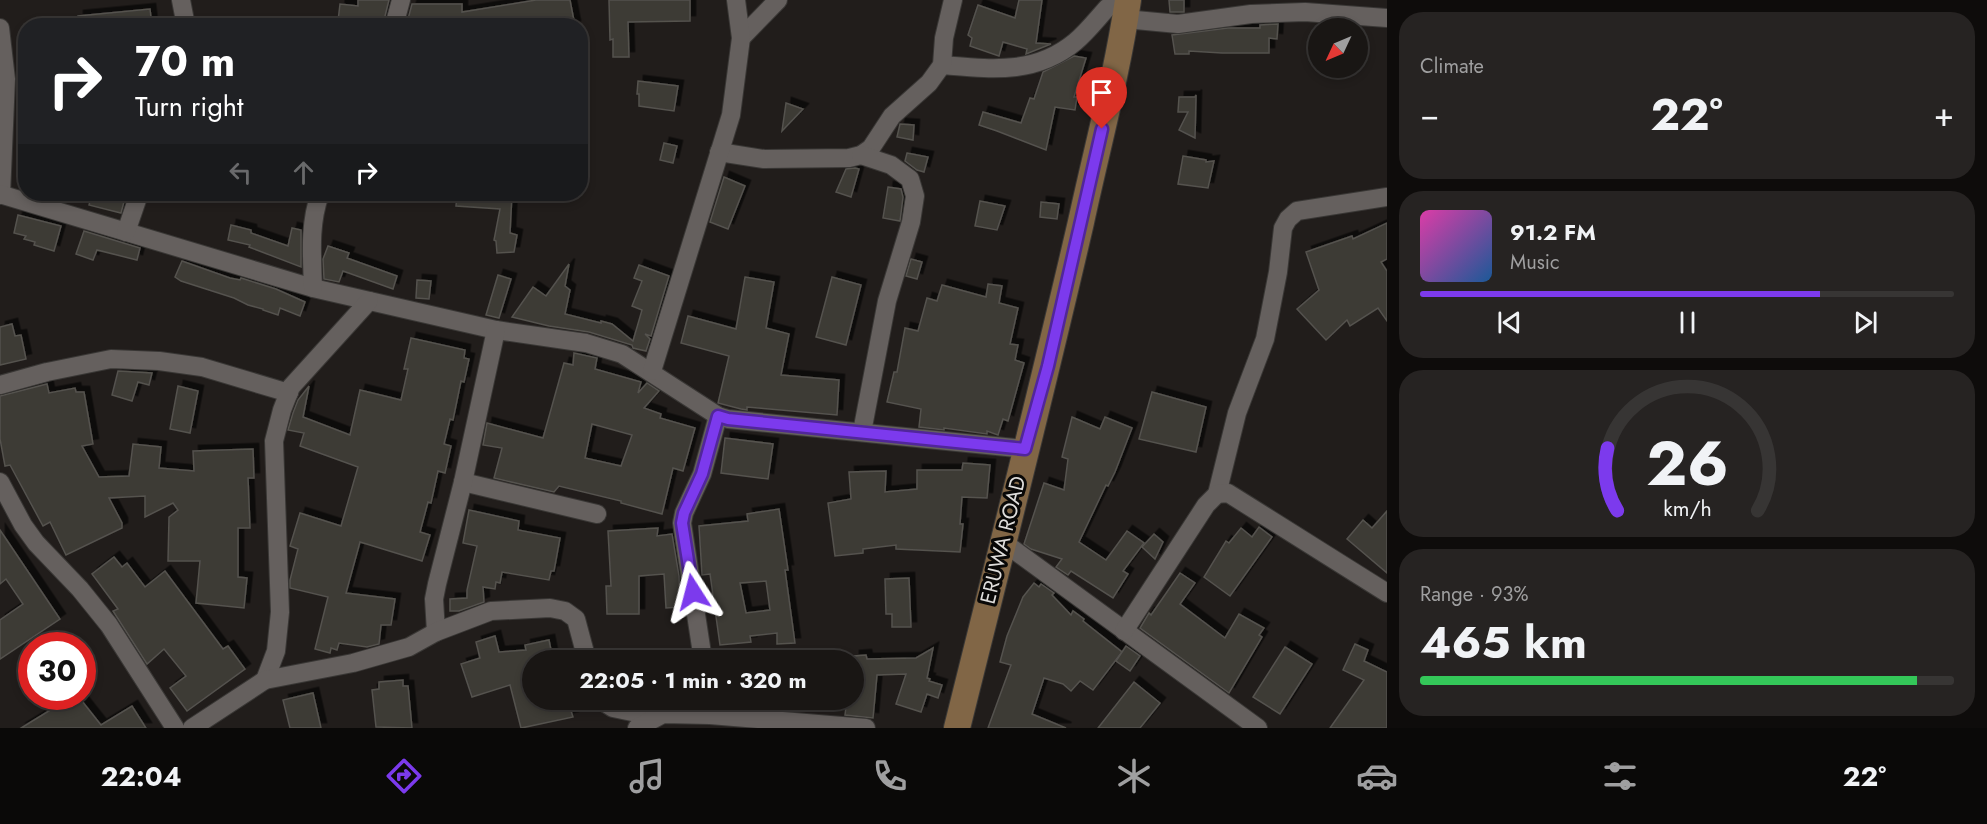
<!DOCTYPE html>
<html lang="en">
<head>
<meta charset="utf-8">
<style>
	body { margin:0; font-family:Jost,sans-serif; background:#262322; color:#f1f3f6; height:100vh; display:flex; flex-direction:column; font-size:22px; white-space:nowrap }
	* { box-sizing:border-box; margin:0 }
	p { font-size:20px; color:#9f9fa0 }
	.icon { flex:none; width:33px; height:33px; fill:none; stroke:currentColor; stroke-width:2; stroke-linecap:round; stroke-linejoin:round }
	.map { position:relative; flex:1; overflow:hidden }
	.details { display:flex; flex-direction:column; gap:12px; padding:12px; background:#0e0c0b; width:600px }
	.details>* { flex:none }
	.guide { position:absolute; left:18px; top:18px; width:570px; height:183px; border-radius:24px; box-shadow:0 3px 9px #0003,0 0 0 2px #373534; background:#202124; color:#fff; overflow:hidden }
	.needle { width:39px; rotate:226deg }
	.tools { position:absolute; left:1308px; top:18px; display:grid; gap:12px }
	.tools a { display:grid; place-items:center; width:60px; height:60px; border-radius:50%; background:#191614; box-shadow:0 3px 9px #0003,0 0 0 2px #373534; font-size:30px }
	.speed { position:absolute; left:18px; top:632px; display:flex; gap:12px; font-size:30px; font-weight:700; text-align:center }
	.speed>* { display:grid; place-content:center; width:78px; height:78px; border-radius:50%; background:#191614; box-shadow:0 3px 9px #0003,0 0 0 2px #373534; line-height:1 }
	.speed .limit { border:9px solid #d22; background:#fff; color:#111 }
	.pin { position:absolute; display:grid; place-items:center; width:51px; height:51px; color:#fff; margin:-62px -26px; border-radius:50% 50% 50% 0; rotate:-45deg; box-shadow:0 0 6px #0007 }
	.pin .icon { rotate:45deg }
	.me { position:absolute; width:66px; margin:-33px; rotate:351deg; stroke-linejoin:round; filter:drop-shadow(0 0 4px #0008) }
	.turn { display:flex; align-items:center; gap:21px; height:126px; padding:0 18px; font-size:27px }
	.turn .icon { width:78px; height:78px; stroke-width:2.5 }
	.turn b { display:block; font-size:42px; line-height:51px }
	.lanes { display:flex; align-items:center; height:57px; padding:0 18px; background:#0003; justify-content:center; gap:30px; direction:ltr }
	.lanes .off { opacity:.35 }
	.big { font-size:45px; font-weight:700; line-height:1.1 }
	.details .tile { flex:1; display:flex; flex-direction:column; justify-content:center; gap:9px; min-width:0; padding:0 21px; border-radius:24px; background:#262322 }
	.details .dial { align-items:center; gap:0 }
	.dial svg { height:156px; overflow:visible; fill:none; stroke:#373534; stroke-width:7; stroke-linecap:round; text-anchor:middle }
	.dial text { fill:#f1f3f6; stroke:none }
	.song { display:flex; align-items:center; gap:18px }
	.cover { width:72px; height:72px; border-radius:9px; background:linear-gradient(135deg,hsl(320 70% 55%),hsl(210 70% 35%)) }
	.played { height:6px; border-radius:3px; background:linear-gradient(90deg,#7c3aed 75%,#373534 75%) }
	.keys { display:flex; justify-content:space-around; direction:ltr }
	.heat { display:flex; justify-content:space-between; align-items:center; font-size:33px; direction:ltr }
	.charge { height:9px; border-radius:4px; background:linear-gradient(90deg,#34c759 93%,#373534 0) }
	.trip { position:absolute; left:522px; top:650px; width:342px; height:60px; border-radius:30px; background:#191614; box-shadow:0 3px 9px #0003,0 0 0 2px #373534; font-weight:700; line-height:60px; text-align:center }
	.dock { display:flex; height:96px; justify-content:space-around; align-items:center; background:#0a0908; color:#9f9fa0 }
	.dock .icon { width:42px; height:42px }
	.dock .on { color:#7c3aed }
	.dock b { font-size:27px; color:#f1f3f6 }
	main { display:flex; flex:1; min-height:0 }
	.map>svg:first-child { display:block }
	.building { fill:#3d3a36; stroke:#54524e; stroke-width:1.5; fill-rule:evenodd; filter:url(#shadow) }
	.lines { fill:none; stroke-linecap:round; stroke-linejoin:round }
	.minor-casing { stroke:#393735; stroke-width:20 }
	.secondary-casing { stroke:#393735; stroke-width:28 }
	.minor { stroke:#65605e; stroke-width:18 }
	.secondary { stroke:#816646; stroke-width:26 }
	.route-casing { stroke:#51269a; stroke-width:15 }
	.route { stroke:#7c3aed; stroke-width:10 }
	.labels { text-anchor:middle; stroke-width:6; stroke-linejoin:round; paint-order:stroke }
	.street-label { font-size:21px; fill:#dedcda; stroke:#090807 }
</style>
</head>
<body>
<main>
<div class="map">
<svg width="1387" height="728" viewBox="0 0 1387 728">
	<defs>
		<filter id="shadow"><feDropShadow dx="5.5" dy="-5.5" stdDeviation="0" flood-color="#0009"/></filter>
	</defs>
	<rect width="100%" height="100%" fill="#211d1b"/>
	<!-- building -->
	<g class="building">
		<polygon points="358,0 389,0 384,20 354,23 338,21 340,4 358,6"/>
		<polygon points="536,0 570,0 575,26 420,26 420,19 408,19 412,4 462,4 462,12"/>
		<polygon points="609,0 690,0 690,21 628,22 629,57 613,57 613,39 610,40"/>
		<polygon points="1019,0 1042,0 1036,43 1051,44 1026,54 1027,49 1003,42 999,56 970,46 972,38 968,35 978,5 1015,18"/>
		<polygon points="1169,0 1184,0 1184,12 1170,12"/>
		<polygon points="150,9 152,26 78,26 78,16"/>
		<polygon points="1278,24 1277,39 1269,38 1269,53 1222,53 1189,51 1189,54 1175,54 1172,35 1228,28 1260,28 1260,25"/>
		<polygon points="1074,56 1086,58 1074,97 1077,97 1075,110 1055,107 1046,150 997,131 979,125 983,112 1021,123 1030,98 1034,99 1043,72"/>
		<polygon points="638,81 678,86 674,111 639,106 639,94 637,94"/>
		<polygon points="1196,95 1196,97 1195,138 1179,130 1188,112 1178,112 1179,97 1195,97"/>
		<polygon points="786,103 803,109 782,131"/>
		<polygon points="900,124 914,125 913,140 897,137"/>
		<polygon points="664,143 677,146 673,163 660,160"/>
		<polygon points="907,153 928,157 924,172 917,170 905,161"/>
		<polygon points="1183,156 1206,160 1206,162 1214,161 1208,188 1178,184"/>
		<polygon points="855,168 859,169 851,197 836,192 846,169"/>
		<polygon points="724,177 745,186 728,229 710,222"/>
		<polygon points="888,187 901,189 903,197 900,221 883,218"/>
		<polygon points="92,194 126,194 121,213 89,205"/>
		<polygon points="457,194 512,194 510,233 517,235 514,252 497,253 496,241 494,240 500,209 456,206"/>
		<polygon points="980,201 1005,206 997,230 975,226"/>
		<polygon points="1041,202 1059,204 1057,219 1040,217"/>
		<polygon points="18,215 61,226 54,251 34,245 35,242 24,239 26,236 14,233"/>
		<polygon points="1387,223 1387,259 1381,262 1387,271 1387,321 1378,308 1350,326 1347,320 1326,340 1297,309 1319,290 1306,252 1352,236 1353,239"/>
		<polygon points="231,225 251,230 251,233 288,246 292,228 301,230 301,267 249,247 250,245 228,240"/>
		<polygon points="84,231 140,248 137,260 97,250 93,260 76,254"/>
		<polygon points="328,246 349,253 347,258 397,276 393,289 343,271 339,282 324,279 323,259"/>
		<polygon points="911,259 922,262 917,279 906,276"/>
		<polygon points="182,261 230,278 240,280 241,278 276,289 305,302 300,316 280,308 278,315 263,310 263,309 248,305 234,298 181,281 175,277"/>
		<polygon points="569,264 565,286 570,290 565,314 601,323 601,321 612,324 633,341 642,310 632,306 642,281 634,278 639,265 669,276 651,336 645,334 650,339 646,351 633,348 632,345 589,332 549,326 512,317 533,287 546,296"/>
		<polygon points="498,275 511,279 499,318 486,315"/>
		<polygon points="745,277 774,282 766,328 789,334 781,375 839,380 837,415 747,407 747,410 741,409 718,403 729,356 681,343 688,316 736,329"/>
		<polygon points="832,277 861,285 846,345 816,337"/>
		<polygon points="417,280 431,281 429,299 416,298"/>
		<polygon points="988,284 1002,286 999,303 1018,308 1010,344 1018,345 1015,360 1024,363 1008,421 1003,419 998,435 987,431 987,434 944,428 944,430 919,427 921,409 887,402 894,372 897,372 905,328 918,331 927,298 937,301 942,285 986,297"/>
		<polygon points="12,324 15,336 21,335 26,359 0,365 0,327"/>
		<polygon points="411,338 465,350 464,358 469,359 464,382 461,381 453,420 450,419 444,444 451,446 445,473 438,471 431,503 428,502 420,532 430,535 422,561 360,542 346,593 395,599 391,625 381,625 379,644 367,647 339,643 337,650 331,648 330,653 315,649 328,597 290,588 290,580 298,549 290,546 300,513 341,526 358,467 300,446 304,433 288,430 293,413 298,400 309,386 303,417 350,435 360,390 401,400 408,369 404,369"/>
		<path d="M 574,353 L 597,358 L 595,369 L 641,382 L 638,393 L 647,383 L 659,391 L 644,408 L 661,414 L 660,418 L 695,428 L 683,471 L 673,468 L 662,514 L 621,503 L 621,501 L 559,486 L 554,492 L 494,478 L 502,448 L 483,445 L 487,423 L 543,438 L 564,363 L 573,365 ZM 592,424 L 632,435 L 621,466 L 585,458 Z"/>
		<polygon points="118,371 152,373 149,385 138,382 132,401 112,395"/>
		<polygon points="47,384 49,393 75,388 76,392 84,392 93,444 82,446 99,477 129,476 133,444 161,447 159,468 194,471 193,451 253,449 254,478 248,478 250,528 238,528 238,577 247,578 244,608 196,603 200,561 168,561 169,517 178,510 173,503 145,517 145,496 109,498 122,523 122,528 66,555 50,522 43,526 10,465 5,466 0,439 0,396"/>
		<polygon points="178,386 198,391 190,433 170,429"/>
		<polygon points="1152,392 1206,407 1196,452 1139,439"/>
		<polygon points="1072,417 1100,429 1105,417 1132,428 1115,472 1108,486 1106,485 1079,542 1106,560 1127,531 1144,543 1123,571 1128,574 1113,598 1071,571 1068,575 1056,567 1062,559 1031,549 1024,544 1044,483 1064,490 1068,459 1062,457"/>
		<polygon points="725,438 773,444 768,479 721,473"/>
		<polygon points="963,463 990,465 987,498 962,497 960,524 963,524 960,552 896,549 896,545 863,549 863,553 835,556 828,503 851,499 849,472 886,471 885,492 917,489 917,470 962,470"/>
		<path d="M 779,509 L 788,570 L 785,570 L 795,643 L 777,644 L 777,633 L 750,636 L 751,642 L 720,645 L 710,574 L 702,575 L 699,526 L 748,521 L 747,514 ZM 766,581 L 770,610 L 746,613 L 740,583 Z"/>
		<polygon points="469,510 519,521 518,530 560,538 554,571 551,571 549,580 502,572 500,583 496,582 495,589 483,587 484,602 459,611 450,611 450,599 467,598 467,590 477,546 463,543"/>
		<polygon points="1387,511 1387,573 1347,539 1363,520 1372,528"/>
		<polygon points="1259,527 1272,537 1230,596 1204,577 1226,541 1229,543 1241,528 1252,537"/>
		<polygon points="658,528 657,536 672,534 679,576 680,607 666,608 664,574 639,576 639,614 607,614 606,586 611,586 608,531"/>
		<polygon points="0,530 60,619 0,659 0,620 23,604 6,579 0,584"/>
		<polygon points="1154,534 1163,542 1155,559 1142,547"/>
		<polygon points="114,557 122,567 127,563 145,587 165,571 223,649 228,646 245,669 187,711 170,688 186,676 164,649 147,664 113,611 118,609 92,574"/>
		<polygon points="1180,573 1195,583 1180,604 1225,638 1239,614 1264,628 1259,635 1262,637 1229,693 1140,628 1149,613 1151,615"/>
		<polygon points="909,578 911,627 892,627 892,614 886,614 885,579"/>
		<polygon points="1034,583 1039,587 1041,584 1054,593 1052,595 1071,615 1073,611 1084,619 1083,621 1122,652 1093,690 1080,681 1071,691 1063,684 1044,678 1032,714 1066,728 988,728 1011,665 1000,662 1007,636 1023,597"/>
		<polygon points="495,636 499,652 526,650 525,645 549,640 553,660 532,660 532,699 567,699 573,717 521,728 510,685 472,697 461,664 480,658 476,642"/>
		<polygon points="1355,644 1368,650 1364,661 1387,672 1387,728 1330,728 1364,680 1343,670"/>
		<polygon points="1126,646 1140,656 1130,671 1116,661"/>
		<polygon points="1285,647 1312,664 1280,714 1253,697"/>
		<polygon points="933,648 927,678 930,679 929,681 942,685 938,698 927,694 921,712 896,704 906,674 877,675 873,718 845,715 847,699 854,699 854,656 866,655 867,659 916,658"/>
		<polygon points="403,680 403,686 408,686 412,728 376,727 372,690 379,689 379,682"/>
		<polygon points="1134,682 1160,703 1140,728 1098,728"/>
		<polygon points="313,693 321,728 290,728 283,700"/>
		<polygon points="49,696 78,696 101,725 132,706 146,728 21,728 57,706"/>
	</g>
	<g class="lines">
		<!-- minor casing -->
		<g class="minor-casing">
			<g id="minor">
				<polyline points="181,0 186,26"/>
				<polyline points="1125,19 1178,24 1251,14 1305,12 1387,18"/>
				<polyline points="394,26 401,0"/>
				<polyline points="0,28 6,79 1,195"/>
				<polyline points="741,38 778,0"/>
				<path d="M 942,65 C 991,69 1035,75 1075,42 C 1087,32 1097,19 1107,8 L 1112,5 L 1127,5"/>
				<polyline points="719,152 764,159 849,158 861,155 871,148 892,116 929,83 942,65 944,38 953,0"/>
				<polyline points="861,155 891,165 910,179 915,196 911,222 887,301 862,432"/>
				<polyline points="0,194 313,288 496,330 586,343 622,354 718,416 728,419 1025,449"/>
				<polyline points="126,232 139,194"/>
				<path d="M 313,288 C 312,256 309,224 320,194"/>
				<polyline points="652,371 731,115 741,38 736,0"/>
				<polyline points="0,385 47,372 111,359 159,361 202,367 289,393"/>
				<polyline points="0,482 23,525 36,543 80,589 109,625 175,728"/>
				<polyline points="463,482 597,514"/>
				<polyline points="1217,494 1237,413 1265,339 1278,272 1283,228 1288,219 1297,211 1387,197"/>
				<polyline points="1003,542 1258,728"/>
				<polyline points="1124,631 1206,505 1217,494 1228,493 1387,593"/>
				<polyline points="436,632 434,599 437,584 463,482 496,330"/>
				<polyline points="703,660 682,523 684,513 702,474 718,416"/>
				<polyline points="265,680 276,651 280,612 274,441 282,410 291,387 369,301"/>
				<polyline points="599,699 613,708 656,717"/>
				<polyline points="192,728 265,680 353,663 409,647 436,632 491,611 550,608 565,611 576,619 587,660"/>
				<polyline points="637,728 663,714 710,715 866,728"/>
			</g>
		</g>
		<!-- secondary casing -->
		<g class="secondary-casing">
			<path id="secondary" d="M 957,728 C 999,559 1042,391 1081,222 C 1097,148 1117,75 1128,0"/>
		</g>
		<!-- minor -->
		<use href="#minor" class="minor"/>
		<!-- secondary -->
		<use href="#secondary" class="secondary"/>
	</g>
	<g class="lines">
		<!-- route casing -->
		<g class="route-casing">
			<polyline id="route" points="693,592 682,523 684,513 702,474 718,416 728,419 1025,449 1048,366 1102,129"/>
		</g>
		<!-- route -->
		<use href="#route" class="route"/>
	</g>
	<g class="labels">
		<!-- street labels -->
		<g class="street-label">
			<text transform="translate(1003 540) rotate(-76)" y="7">ERUWA ROAD</text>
		</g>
	</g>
</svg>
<div class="tools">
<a><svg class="needle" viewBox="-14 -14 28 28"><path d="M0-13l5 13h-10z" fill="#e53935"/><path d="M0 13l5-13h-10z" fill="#9f9fa0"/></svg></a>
</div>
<div class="speed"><div class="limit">30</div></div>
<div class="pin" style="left:1102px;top:129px;background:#d93025"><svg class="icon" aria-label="arrive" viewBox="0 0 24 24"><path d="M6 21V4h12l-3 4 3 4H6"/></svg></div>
<svg class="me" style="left:693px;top:592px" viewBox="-20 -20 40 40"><path d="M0-17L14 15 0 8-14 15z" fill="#7c3aed" stroke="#fff" stroke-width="4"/></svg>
<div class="trip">22:05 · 1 min · 320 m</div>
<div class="guide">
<div class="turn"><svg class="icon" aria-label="right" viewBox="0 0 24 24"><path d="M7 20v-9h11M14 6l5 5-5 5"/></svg><div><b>70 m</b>Turn right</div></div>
<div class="lanes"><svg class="icon off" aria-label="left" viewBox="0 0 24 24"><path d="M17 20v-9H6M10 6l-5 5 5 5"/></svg><svg class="icon off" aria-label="ahead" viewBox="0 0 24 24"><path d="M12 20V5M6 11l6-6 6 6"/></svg><svg class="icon" aria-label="right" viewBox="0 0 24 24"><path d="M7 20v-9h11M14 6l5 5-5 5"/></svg></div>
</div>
</div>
<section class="details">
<div class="tile"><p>Climate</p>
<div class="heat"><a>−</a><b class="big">22°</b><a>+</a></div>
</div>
<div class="tile">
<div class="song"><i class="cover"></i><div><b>91.2 FM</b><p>Music</p></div></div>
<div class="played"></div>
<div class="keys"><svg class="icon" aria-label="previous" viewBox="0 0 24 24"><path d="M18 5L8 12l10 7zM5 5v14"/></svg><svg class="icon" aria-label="pause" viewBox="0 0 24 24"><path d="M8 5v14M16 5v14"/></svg><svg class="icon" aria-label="next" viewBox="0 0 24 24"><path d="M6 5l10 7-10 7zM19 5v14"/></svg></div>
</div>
<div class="tile dial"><svg viewBox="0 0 100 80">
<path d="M14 69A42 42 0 1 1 86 69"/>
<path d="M14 69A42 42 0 0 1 9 37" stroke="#7c3aed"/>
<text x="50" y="56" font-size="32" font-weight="700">26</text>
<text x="50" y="72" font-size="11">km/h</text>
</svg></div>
<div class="tile"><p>Range · 93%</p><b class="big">465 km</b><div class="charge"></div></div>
</section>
</main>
<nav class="dock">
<b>22:04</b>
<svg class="icon on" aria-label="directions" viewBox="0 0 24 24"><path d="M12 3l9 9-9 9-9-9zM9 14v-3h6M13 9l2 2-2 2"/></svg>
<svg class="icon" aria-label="music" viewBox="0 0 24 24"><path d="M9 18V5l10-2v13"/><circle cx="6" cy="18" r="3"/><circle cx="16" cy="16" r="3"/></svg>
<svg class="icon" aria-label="phone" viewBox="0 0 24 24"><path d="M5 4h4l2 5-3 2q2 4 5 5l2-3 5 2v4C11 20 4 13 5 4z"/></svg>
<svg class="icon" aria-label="climate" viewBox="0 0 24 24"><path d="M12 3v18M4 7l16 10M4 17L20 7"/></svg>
<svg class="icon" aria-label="car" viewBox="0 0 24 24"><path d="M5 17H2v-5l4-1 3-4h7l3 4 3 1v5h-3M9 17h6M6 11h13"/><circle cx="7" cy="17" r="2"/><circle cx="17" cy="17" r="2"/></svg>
<svg class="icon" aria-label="filters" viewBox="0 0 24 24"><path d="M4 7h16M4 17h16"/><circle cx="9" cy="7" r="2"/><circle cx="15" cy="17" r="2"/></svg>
<b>22°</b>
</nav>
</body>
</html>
